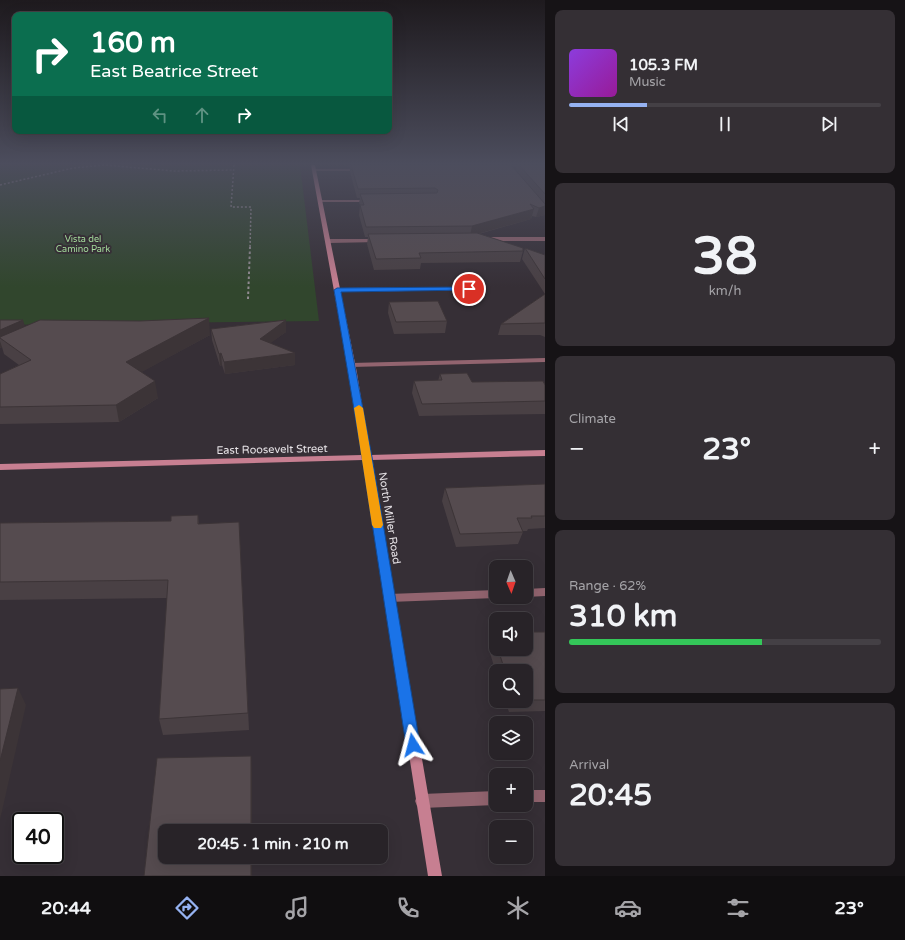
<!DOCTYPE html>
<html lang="en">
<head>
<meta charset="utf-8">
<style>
	body { margin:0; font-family:"Varela Round",sans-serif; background:#342f34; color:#f1f3f6; height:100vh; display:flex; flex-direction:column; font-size:15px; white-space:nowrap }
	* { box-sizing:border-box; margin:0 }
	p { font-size:13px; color:#a5a4a8 }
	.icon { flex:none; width:22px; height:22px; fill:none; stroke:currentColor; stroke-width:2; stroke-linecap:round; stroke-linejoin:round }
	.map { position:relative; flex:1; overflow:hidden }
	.drawer { display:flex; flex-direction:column; gap:10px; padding:10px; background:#161316; width:360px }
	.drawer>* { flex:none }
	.guide { position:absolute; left:12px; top:12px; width:380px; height:122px; border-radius:8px; box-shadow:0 4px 16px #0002,0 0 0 1px #444045; background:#0b6e4f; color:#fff; overflow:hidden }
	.needle { width:26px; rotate:178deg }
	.controls { position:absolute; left:489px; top:560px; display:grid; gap:8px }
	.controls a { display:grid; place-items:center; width:44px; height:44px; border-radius:8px; background:#282328; box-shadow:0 4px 16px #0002,0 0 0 1px #444045; font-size:20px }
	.speed { position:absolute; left:12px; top:812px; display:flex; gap:8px; font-size:20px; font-weight:700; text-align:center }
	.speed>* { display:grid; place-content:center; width:52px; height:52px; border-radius:50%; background:#282328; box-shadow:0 4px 16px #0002,0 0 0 1px #444045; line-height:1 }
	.speed .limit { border:2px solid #111; border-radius:6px; background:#fff; color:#111 }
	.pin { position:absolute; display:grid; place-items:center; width:34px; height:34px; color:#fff; margin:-17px; border:2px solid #fff; border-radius:50%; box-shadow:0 1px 4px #0007 }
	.me { position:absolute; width:44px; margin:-22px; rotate:351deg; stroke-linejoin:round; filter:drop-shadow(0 0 3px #0008) }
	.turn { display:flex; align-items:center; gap:14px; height:84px; padding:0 12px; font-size:18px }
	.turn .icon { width:52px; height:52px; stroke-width:2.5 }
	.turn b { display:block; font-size:28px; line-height:34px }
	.lanes { display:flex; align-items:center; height:38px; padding:0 12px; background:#0003; justify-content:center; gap:20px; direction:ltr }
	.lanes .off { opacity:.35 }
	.big { font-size:30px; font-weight:700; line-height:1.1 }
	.drawer .tile { flex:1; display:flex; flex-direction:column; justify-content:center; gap:6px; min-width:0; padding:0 14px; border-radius:8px; background:#342f34 }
	.drawer .dial { align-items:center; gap:0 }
	.dial b { font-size:52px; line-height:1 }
	.song { display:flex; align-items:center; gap:12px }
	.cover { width:48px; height:48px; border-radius:6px; background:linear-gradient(135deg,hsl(270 70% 55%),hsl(300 70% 35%)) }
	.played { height:4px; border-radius:2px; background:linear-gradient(90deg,#95b2f1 25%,#444045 25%) }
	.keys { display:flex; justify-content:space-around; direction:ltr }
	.heat { display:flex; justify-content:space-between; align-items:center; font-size:22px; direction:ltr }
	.charge { height:6px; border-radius:3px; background:linear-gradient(90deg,#34c759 62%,#444045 0) }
	.trip { position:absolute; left:158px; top:824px; width:230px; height:40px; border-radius:8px; background:#282328; box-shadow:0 4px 16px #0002,0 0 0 1px #444045; font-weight:700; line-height:40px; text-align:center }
	.menu { display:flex; height:64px; justify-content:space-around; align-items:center; background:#100e10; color:#a5a4a8 }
	.menu .icon { width:28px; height:28px }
	.menu .selected { color:#95b2f1 }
	.menu b { font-size:18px; color:#f1f3f6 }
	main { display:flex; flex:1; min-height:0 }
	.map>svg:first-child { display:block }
	.green { fill:#31462d }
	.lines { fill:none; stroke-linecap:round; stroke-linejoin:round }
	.path-far1 { stroke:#928c92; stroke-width:1.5; stroke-dasharray:2 2; stroke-linecap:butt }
	.path { stroke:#928c92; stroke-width:2; stroke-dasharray:2.5 2.5; stroke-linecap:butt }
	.lane { fill:#92646f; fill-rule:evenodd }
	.street { fill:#92646f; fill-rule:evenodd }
	.secondary { fill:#c77f91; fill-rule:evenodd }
	.wall { fill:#494044; fill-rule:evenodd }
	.shaded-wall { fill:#3c3437 }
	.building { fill:#554b4f; stroke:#3c3437 }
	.route { fill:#1a73e8; stroke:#114b97 }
	.slow { fill:#f59e0b }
	.labels { text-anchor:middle; stroke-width:4; stroke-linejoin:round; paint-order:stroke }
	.far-park-label { font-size:9px; fill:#a5dc9c; stroke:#362f36 }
	.street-label { font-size:11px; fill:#e6e2e6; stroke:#362f36 }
</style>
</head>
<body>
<main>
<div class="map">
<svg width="545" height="876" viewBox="0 0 545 876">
	<rect width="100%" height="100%" fill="#362f36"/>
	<!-- green -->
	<polygon class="green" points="0,165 300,165 319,321 0,325"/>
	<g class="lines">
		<!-- path-far1 -->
		<g class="path-far1">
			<polyline points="234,165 231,207 251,207 250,248"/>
			<polyline points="0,185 73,168 104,165 174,171 234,170"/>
		</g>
		<!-- path -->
		<polyline class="path" points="248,299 250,247"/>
		<!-- lane -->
		<g class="lane">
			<polygon points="312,169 360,169 362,170 360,171 312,171"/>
			<polygon points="545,237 545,241 487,241 484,239 487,237"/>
			<polygon points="377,239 380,241 379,242 328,243 325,241 328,239"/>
			<polygon points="545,358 545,362 351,367 348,365 351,363"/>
			<polygon points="545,588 545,596 526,597 525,597 526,589"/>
			<polygon points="496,590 496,597 500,597 496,598 389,602 385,601 384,598 385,595 389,594"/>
		</g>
		<!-- street -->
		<g class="street">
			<polygon points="319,200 370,200 372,201 370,202 319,202"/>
			<polygon points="483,287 486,289 485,290 337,292 334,290 337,288"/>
			<rect x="526" y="790" width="19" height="12"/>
			<polygon points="496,791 496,805 422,808 417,806 415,801 417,796 422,794"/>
		</g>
		<!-- secondary -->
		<polygon class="secondary" points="311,165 315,165 357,373 370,455 545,450 545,456 371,460 442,876 428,876 363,460 0,470 0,464 362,455 349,373"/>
	</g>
	<!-- wall -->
	<g class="wall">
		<path d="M 347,165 L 545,165 L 545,215 L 536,217 L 532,216 L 531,219 L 479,234 L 523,251 L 520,262 L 421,263 L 420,269 L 374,270 L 367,244 L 368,237 L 365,237 L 359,215 L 360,205 L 359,203 L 360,198 L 357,198 L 350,172 L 350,167 L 348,167 ZM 513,167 L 516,167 L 516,170 Z"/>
		<polygon points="525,248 545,255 545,337 540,335 498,335 501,324 545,294 522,259"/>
		<polygon points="389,302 447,321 445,333 394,334 388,313"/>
		<polygon points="0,320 25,326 210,335 141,372 158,398 119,422 0,424 0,374 19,365 4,354 2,347 0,348"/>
		<polygon points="286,320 286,332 270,343 295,365 225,374 222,365 220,366 212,340 211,329"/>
		<polygon points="440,374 472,382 545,385 545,414 419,416 412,393 414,381 438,381"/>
		<polygon points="545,484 545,528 528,529 527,531 522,531 523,532 518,544 456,547 442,501 445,488"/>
		<polygon points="198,515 199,524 239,522 249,730 163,735 159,719 167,598 0,600 0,523 171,521"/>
		<polygon points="545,632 545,711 509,712 505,701 526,701 526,671 496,671 496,673 488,646 492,633 496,633 496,649 526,649"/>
	</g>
	<!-- shaded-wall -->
	<g class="shaded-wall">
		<polygon points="545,206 545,215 536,217 539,208"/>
		<polygon points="534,209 531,219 470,236 472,226"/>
		<polygon points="209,318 210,335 129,379 126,362"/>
		<polygon points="23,320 28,336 0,338 0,330"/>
		<polygon points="286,320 286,332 260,351 260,339"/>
		<polygon points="0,341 2,347 0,348"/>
		<polygon points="221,353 222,365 220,366 219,354"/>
		<polygon points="295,353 295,365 225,374 224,362"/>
		<polygon points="155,381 158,398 119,422 116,405"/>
		<polygon points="18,688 26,705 0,820 0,761"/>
		<polygon points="251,756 252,772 252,831 251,831"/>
		<rect x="251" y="857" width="1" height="19"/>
	</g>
	<!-- building -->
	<g class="building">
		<polygon points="351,165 511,165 545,204 545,206 539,208 530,204 534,209 472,226 366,227 360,205 364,205 360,194 437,193 438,190 435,188 358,189"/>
		<polygon points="519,165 545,165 545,194"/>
		<polygon points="477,233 523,248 523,251 419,253 421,258 376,259 368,234"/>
		<polygon points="525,248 545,255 545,279"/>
		<polygon points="545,294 545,323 501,324"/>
		<polygon points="438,301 447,321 396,322 389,302"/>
		<polygon points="209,318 126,362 155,381 116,405 0,407 0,374 31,360 0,338 0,337 40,320 140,321"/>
		<polygon points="0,320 23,320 0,330"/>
		<polygon points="286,320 260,339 295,353 224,362 221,353 219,354 211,329"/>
		<polygon points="467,373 472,382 543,381 545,385 545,401 422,404 414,381 442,380 440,374"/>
		<polygon points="545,484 545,516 531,516 532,518 517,518 523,532 460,534 445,488"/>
		<polygon points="198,515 198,524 239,522 248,713 159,719 168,580 0,582 0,523 171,521 171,516"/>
		<polygon points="526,632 545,632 545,700 526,700 526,671 505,671 498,649 526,649"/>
		<polygon points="492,633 496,633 496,644"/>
		<polygon points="18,688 0,761 0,689"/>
		<polygon points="251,756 251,831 165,831 165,857 251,857 251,876 144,876 157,758"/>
	</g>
	<!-- sky -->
	<linearGradient id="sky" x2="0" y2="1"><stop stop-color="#1e1a1e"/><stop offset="0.57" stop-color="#4c4d5d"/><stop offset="1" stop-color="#4c4d5d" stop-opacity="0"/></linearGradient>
	<rect width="545" height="287" fill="url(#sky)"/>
	<!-- route -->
	<polygon class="route" points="469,287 471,288 471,290 341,292 372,457 420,745 418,750 413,752 408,750 406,745 362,457 334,290 337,288"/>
	<!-- slow -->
	<polygon class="slow" points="359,405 363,408 383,525 381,528 374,528 372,525 354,408"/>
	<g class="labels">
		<!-- far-park labels -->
		<g class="far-park-label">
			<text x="83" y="242">Vista del<tspan x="83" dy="10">Camino Park</tspan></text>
		</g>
		<!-- street labels -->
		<g class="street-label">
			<text transform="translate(272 449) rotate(-1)" y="4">East Roosevelt Street</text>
			<text transform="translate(390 518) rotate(81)" y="4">North Miller Road</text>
		</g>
	</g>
</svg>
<div class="controls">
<a><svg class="needle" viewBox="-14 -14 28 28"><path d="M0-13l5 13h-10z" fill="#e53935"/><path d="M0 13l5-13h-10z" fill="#a5a4a8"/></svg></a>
<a><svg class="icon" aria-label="sound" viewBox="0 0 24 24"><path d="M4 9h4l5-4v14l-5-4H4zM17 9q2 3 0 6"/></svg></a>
<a><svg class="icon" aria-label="search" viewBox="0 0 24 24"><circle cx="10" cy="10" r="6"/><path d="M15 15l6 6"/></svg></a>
<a><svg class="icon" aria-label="layers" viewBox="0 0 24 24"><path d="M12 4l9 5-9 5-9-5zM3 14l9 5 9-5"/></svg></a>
<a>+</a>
<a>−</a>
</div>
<div class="speed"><div class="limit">40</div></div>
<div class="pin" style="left:469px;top:289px;background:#d93025"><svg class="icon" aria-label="arrive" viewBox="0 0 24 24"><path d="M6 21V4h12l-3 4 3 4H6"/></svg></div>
<svg class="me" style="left:413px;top:745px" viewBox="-20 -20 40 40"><path d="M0-17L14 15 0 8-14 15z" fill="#1a73e8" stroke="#fff" stroke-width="4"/></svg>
<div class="trip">20:45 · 1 min · 210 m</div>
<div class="guide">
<div class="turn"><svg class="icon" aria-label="right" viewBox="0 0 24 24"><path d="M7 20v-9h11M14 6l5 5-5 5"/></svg><div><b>160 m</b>East Beatrice Street</div></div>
<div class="lanes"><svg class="icon off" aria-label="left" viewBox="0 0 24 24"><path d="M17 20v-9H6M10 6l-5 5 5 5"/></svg><svg class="icon off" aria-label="ahead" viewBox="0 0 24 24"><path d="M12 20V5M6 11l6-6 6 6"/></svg><svg class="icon" aria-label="right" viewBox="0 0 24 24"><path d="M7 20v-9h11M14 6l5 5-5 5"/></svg></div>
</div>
</div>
<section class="drawer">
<div class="tile">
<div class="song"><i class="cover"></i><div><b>105.3 FM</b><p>Music</p></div></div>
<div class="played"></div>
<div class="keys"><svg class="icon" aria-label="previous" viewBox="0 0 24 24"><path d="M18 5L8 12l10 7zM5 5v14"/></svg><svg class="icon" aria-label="pause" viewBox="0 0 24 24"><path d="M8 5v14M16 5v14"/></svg><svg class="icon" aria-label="next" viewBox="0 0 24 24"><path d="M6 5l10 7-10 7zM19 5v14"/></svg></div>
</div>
<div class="tile dial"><b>38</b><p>km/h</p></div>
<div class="tile"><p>Climate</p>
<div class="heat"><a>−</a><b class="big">23°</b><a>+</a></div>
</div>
<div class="tile"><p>Range · 62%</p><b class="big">310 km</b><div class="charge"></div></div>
<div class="tile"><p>Arrival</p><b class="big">20:45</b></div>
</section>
</main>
<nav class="menu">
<b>20:44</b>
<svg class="icon selected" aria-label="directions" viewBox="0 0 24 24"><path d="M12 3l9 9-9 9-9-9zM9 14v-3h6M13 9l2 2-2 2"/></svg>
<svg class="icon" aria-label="music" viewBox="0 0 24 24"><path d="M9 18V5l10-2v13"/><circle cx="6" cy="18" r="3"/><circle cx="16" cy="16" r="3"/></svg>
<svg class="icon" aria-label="phone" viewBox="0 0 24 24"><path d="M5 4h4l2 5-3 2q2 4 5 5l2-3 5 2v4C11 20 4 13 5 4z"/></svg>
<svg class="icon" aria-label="climate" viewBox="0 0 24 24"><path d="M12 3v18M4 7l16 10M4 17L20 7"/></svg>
<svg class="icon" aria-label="car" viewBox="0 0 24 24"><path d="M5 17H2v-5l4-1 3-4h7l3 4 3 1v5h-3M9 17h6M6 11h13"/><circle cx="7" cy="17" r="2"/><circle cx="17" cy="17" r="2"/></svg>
<svg class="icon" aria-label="filters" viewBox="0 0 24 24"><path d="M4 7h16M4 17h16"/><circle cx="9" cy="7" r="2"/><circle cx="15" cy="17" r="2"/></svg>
<b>23°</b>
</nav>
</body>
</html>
